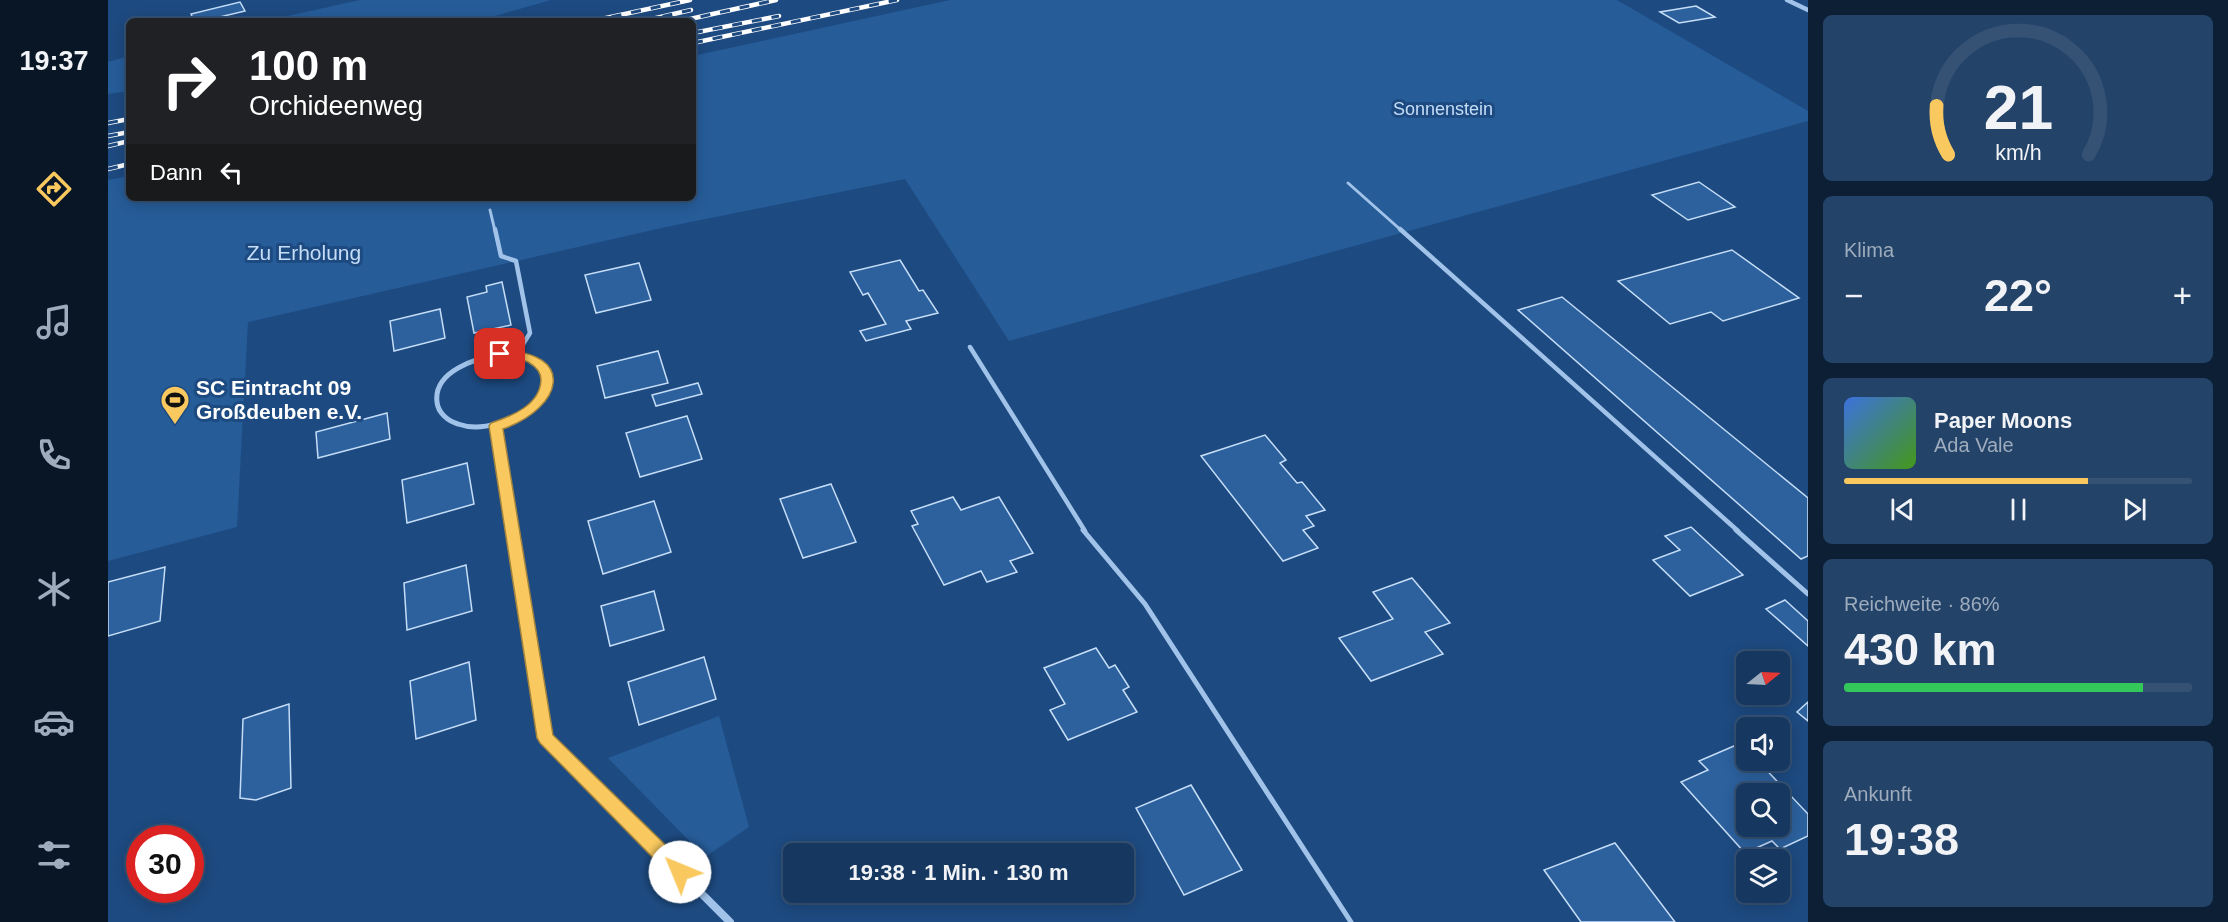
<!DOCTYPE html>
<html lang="de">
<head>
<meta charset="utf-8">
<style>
	body { margin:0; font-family:Arial,sans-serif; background:#234369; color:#f1f3f6; height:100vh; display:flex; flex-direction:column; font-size:22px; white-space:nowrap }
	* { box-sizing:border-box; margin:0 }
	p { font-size:20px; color:#9eacbd }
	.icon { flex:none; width:33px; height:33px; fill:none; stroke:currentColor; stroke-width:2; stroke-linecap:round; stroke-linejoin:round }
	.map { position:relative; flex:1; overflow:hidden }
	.sheet { display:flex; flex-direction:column; gap:15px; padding:15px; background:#0c1f35; width:420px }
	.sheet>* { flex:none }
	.top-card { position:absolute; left:18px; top:18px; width:570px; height:183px; border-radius:9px; box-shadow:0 3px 15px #0003,0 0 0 2px #355275; background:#202124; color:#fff; overflow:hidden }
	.needle { width:39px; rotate:72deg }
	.buttons { position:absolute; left:1628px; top:651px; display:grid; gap:12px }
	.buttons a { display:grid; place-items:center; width:54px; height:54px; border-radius:9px; background:#163860; box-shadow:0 3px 15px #0003,0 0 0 2px #355275; font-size:30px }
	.speed { position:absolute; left:18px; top:825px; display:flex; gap:12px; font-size:30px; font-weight:700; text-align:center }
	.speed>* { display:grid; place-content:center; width:78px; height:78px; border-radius:50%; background:#163860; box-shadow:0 3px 15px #0003,0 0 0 2px #355275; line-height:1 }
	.speed .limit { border:9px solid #d22; background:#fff; color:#111 }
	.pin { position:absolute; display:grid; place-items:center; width:51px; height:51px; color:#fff; margin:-26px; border-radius:12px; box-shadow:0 3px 9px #0006 }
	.me { position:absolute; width:66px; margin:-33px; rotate:315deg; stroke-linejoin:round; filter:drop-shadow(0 0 4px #0008) }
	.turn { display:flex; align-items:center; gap:21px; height:126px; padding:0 24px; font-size:27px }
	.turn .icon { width:78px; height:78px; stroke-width:2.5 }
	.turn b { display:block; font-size:42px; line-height:51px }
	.then { display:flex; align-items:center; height:57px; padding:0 24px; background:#0003; gap:12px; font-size:22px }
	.big { font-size:45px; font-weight:800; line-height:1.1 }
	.sheet .card { flex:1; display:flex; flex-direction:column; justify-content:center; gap:9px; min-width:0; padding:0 21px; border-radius:9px; background:#234369 }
	.sheet .dial { align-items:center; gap:0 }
	.dial svg { height:156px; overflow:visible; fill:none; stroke:#355275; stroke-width:7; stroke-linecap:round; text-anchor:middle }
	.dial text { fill:#f1f3f6; stroke:none }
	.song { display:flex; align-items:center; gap:18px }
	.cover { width:72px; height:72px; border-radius:9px; background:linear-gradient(135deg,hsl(220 70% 55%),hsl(100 70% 35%)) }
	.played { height:6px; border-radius:3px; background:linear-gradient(90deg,#f9c95f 70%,#355275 70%) }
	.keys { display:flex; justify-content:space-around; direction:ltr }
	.heat { display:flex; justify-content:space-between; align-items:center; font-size:33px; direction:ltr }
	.charge { height:9px; border-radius:4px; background:linear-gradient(90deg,#34c759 86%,#355275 0) }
	.trip { position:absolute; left:675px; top:843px; width:351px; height:60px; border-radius:9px; background:#163860; box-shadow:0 3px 15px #0003,0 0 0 2px #355275; font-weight:800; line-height:60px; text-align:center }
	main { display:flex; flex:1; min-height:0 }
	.tab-bar { display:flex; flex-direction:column; width:108px; justify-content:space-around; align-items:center; background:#091626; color:#9eacbd }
	.tab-bar .icon { width:42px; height:42px }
	.tab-bar .on { color:#f9c95f }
	.tab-bar b { font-size:27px; color:#f1f3f6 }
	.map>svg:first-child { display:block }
	.green { fill:#265c98 }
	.building { fill:#2c619e; stroke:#c5ddf7; stroke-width:1.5; fill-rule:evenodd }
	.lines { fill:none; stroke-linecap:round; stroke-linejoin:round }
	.service-far2 { stroke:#a1c3e9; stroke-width:3 }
	.service-far1 { stroke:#a1c3e9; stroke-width:4.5 }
	.service { stroke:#a1c3e9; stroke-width:5 }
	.minor-far2 { stroke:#a1c3e9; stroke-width:4.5 }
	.minor-far1 { stroke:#a1c3e9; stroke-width:5 }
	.minor { stroke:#a1c3e9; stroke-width:8 }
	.rail-casing { stroke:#fff; stroke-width:4.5 }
	.rail { stroke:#1d4a80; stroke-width:3; stroke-dasharray:10; stroke-linecap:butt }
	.route { fill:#f9c95f; stroke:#a2833e; stroke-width:1.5 }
	.labels { text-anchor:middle; stroke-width:6; stroke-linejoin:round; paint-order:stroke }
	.far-park-label { font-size:18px; fill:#c5ddf7; stroke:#1d4a80 }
	.park-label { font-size:21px; fill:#c5ddf7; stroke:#1d4a80 }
	.poi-label { font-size:21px; font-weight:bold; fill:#fff; stroke:#1d4a80; text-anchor:start }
</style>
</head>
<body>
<main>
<nav class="tab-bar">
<b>19:37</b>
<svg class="icon on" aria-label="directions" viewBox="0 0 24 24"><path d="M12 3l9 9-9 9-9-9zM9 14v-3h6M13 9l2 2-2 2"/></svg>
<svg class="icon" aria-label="music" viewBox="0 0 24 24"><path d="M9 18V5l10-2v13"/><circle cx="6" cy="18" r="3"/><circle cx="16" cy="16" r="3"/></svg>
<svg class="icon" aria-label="phone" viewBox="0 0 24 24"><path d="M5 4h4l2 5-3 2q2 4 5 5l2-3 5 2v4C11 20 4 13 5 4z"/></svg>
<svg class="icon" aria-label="climate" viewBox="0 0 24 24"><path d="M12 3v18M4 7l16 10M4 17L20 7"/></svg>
<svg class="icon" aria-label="car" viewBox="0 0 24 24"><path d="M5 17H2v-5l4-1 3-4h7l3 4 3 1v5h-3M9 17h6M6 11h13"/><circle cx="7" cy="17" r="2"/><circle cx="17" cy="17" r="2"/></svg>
<svg class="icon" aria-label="filters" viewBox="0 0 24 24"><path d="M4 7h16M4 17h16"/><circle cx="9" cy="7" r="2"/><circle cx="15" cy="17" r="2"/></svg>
</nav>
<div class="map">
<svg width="1700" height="922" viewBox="0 0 1700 922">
	<rect width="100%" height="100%" fill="#1d4a80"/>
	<!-- green -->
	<g class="green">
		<polygon points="252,0 443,0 370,21 157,21"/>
		<polygon points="842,0 1509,0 1700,111 1700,121 901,341 797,179 558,227 140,322 129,527 0,561 0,180 21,176 21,198 585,198 585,56"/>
		<polygon points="21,56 21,91 0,94 0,62"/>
		<polygon points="611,716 641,827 597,857 500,758"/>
	</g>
	<!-- building -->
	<g class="building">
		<polygon points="132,2 137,11 95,21 86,21 83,14"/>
		<polygon points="1588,6 1607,17 1571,23 1552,12"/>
		<polygon points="1591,182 1627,207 1580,220 1544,195"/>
		<polygon points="1624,250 1691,298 1615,321 1603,312 1562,324 1510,281"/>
		<polygon points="792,260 811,291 815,290 830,313 798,321 803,329 758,341 752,331 778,324 760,293 755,295 742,272"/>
		<polygon points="531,263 543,300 488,313 477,275"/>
		<polygon points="394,282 403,325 366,333 359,297 379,292 378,286"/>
		<polygon points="1454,297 1700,498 1700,556 1693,559 1410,310"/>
		<polygon points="332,309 337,338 286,351 282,321"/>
		<polygon points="550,351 560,383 497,398 489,366"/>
		<polygon points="590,383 594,394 548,406 544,395"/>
		<polygon points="279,413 282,439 210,458 208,432"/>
		<polygon points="579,416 594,459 532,477 518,433"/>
		<polygon points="1157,435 1178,460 1172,463 1189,483 1194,482 1217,510 1198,516 1206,526 1195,530 1210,548 1175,561 1093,456"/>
		<polygon points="359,463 366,504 299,523 294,480"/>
		<polygon points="723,484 748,542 695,558 672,499"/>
		<polygon points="845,497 853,510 891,497 925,553 902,561 909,572 879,582 873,571 836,585 804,526 810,524 803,511"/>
		<polygon points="546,501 563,552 495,574 480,521"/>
		<polygon points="1583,527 1635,575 1582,596 1545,560 1572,550 1557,536"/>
		<polygon points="358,565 364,611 299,630 296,583"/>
		<polygon points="57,567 52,621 0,636 0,582"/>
		<polygon points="1304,578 1342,623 1317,632 1335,654 1263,681 1231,638 1285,619 1265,592"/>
		<polygon points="546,591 556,630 502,646 493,606"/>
		<polygon points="1677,600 1700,621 1700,646 1658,609"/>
		<polygon points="988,648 1001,668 1007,665 1021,687 1015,690 1029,712 960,740 942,710 957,704 936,668"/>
		<polygon points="596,657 608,699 531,725 520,682"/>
		<polygon points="361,662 368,720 308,739 302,681"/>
		<polygon points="1700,702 1700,721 1689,712"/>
		<polygon points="181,704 183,788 148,800 132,798 135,719"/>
		<path d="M 1633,743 L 1638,749 L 1638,760 L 1649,760 L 1700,814 L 1700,836 L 1672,849 L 1664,841 L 1637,853 L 1573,782 L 1600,770 L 1591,761 ZM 1638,794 L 1671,794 L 1671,826 L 1638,826 Z"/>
		<polygon points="1083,785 1134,870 1076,895 1028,808"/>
		<polygon points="1507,843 1567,922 1473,922 1436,870"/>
	</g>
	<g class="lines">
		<!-- service-far2 -->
		<g class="service-far2">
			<polyline points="1240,183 1294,231"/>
			<polyline points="382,210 387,231"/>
		</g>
		<!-- service-far1 -->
		<g class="service-far1">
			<polyline points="387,229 393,256 408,261 422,333 409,354"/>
			<polyline points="1292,229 1630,531"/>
			<polyline points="862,347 977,531"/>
		</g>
		<!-- service -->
		<g class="service">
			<polyline points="975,530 1037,604 1243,922"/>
			<polyline points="1628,530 1700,594"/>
		</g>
		<!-- minor-far2 -->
		<polyline class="minor-far2" points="1679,0 1700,10"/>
		<!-- minor-far1 -->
		<g class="minor-far1">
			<path d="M 392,354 C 401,355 411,355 419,358 C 477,378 397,441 350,424 C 340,421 330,413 329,402 C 325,371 369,358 392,354 Z"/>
			<polyline points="388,426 405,531"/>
		</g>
		<!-- minor -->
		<polyline class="minor" points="405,530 438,738 622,922"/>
		<!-- rail casing -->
		<g class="rail-casing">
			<g id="rail">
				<polyline points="484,21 582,0"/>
				<polyline points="535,21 583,10"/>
				<polyline points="573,21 668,0"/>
				<polyline points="585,33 671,16"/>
				<polyline points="585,43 789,0"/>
				<polyline points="0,123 21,119"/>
				<polyline points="0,136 21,132"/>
				<polyline points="0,146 21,141"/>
				<polyline points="0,169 21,164"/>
			</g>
		</g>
		<!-- rail -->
		<use href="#rail" class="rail"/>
	</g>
	<!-- route -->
	<path class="route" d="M 392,350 C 470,352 455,408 395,429 L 445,735 L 578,865 L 581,872 L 578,878 L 572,881 L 565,878 L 432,743 L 429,738 L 381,426 L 383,423 C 404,416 432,405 433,380 C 433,371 427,366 420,362 C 410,357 399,359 388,357 L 386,354 L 388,351 Z"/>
	<!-- icons -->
	<defs>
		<g id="stadium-pin" transform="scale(1.5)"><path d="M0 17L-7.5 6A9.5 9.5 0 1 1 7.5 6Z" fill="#f9c95f" stroke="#1d4a80"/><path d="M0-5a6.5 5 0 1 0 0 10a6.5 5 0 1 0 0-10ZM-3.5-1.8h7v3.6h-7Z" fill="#111"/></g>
	</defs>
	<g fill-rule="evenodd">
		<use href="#stadium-pin" x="67" y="400"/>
	</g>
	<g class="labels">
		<!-- far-park labels -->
		<g class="far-park-label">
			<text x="1335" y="115">Sonnenstein</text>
		</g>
		<!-- park labels -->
		<g class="park-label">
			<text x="196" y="260">Zu Erholung</text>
		</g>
		<!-- poi labels -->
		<g class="poi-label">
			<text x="88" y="395">SC Eintracht 09<tspan x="88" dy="24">Großdeuben e.V.</tspan></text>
		</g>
	</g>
</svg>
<div class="buttons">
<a><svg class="needle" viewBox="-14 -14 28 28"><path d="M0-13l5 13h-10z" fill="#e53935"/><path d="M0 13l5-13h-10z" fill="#9eacbd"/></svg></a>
<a><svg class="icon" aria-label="sound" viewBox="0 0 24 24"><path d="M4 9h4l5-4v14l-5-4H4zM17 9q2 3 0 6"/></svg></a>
<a><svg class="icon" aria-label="search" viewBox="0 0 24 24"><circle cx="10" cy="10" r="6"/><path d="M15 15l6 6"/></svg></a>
<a><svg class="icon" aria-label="layers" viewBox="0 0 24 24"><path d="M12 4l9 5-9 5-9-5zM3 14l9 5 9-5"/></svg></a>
</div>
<div class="speed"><div class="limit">30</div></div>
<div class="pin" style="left:392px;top:354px;background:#d93025"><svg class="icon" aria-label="arrive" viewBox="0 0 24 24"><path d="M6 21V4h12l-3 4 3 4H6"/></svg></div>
<svg class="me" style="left:572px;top:872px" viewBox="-20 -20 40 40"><circle r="19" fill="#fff"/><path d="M0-13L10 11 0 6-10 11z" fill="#f9c95f"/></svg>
<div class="trip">19:38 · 1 Min. · 130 m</div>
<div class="top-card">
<div class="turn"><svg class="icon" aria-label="right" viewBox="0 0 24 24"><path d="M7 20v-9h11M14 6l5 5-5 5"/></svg><div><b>100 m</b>Orchideenweg</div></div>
<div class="then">Dann<svg class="icon" aria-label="left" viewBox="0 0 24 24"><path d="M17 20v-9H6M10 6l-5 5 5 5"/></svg></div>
</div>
</div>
<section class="sheet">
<div class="card dial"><svg viewBox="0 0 100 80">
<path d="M14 69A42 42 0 1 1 86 69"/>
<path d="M14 69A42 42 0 0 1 8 44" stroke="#f9c95f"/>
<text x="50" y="56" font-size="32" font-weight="700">21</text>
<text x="50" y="72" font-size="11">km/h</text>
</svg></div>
<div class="card"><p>Klima</p>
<div class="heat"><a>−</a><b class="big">22°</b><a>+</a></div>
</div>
<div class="card">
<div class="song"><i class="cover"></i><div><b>Paper Moons</b><p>Ada Vale</p></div></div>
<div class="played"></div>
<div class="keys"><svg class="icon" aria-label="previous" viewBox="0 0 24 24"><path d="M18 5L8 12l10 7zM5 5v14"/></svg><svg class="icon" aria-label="pause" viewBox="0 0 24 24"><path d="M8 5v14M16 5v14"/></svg><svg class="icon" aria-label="next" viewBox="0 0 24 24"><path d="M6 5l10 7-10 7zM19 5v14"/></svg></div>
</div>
<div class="card"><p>Reichweite · 86%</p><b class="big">430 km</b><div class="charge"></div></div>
<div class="card"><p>Ankunft</p><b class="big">19:38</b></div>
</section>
</main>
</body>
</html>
